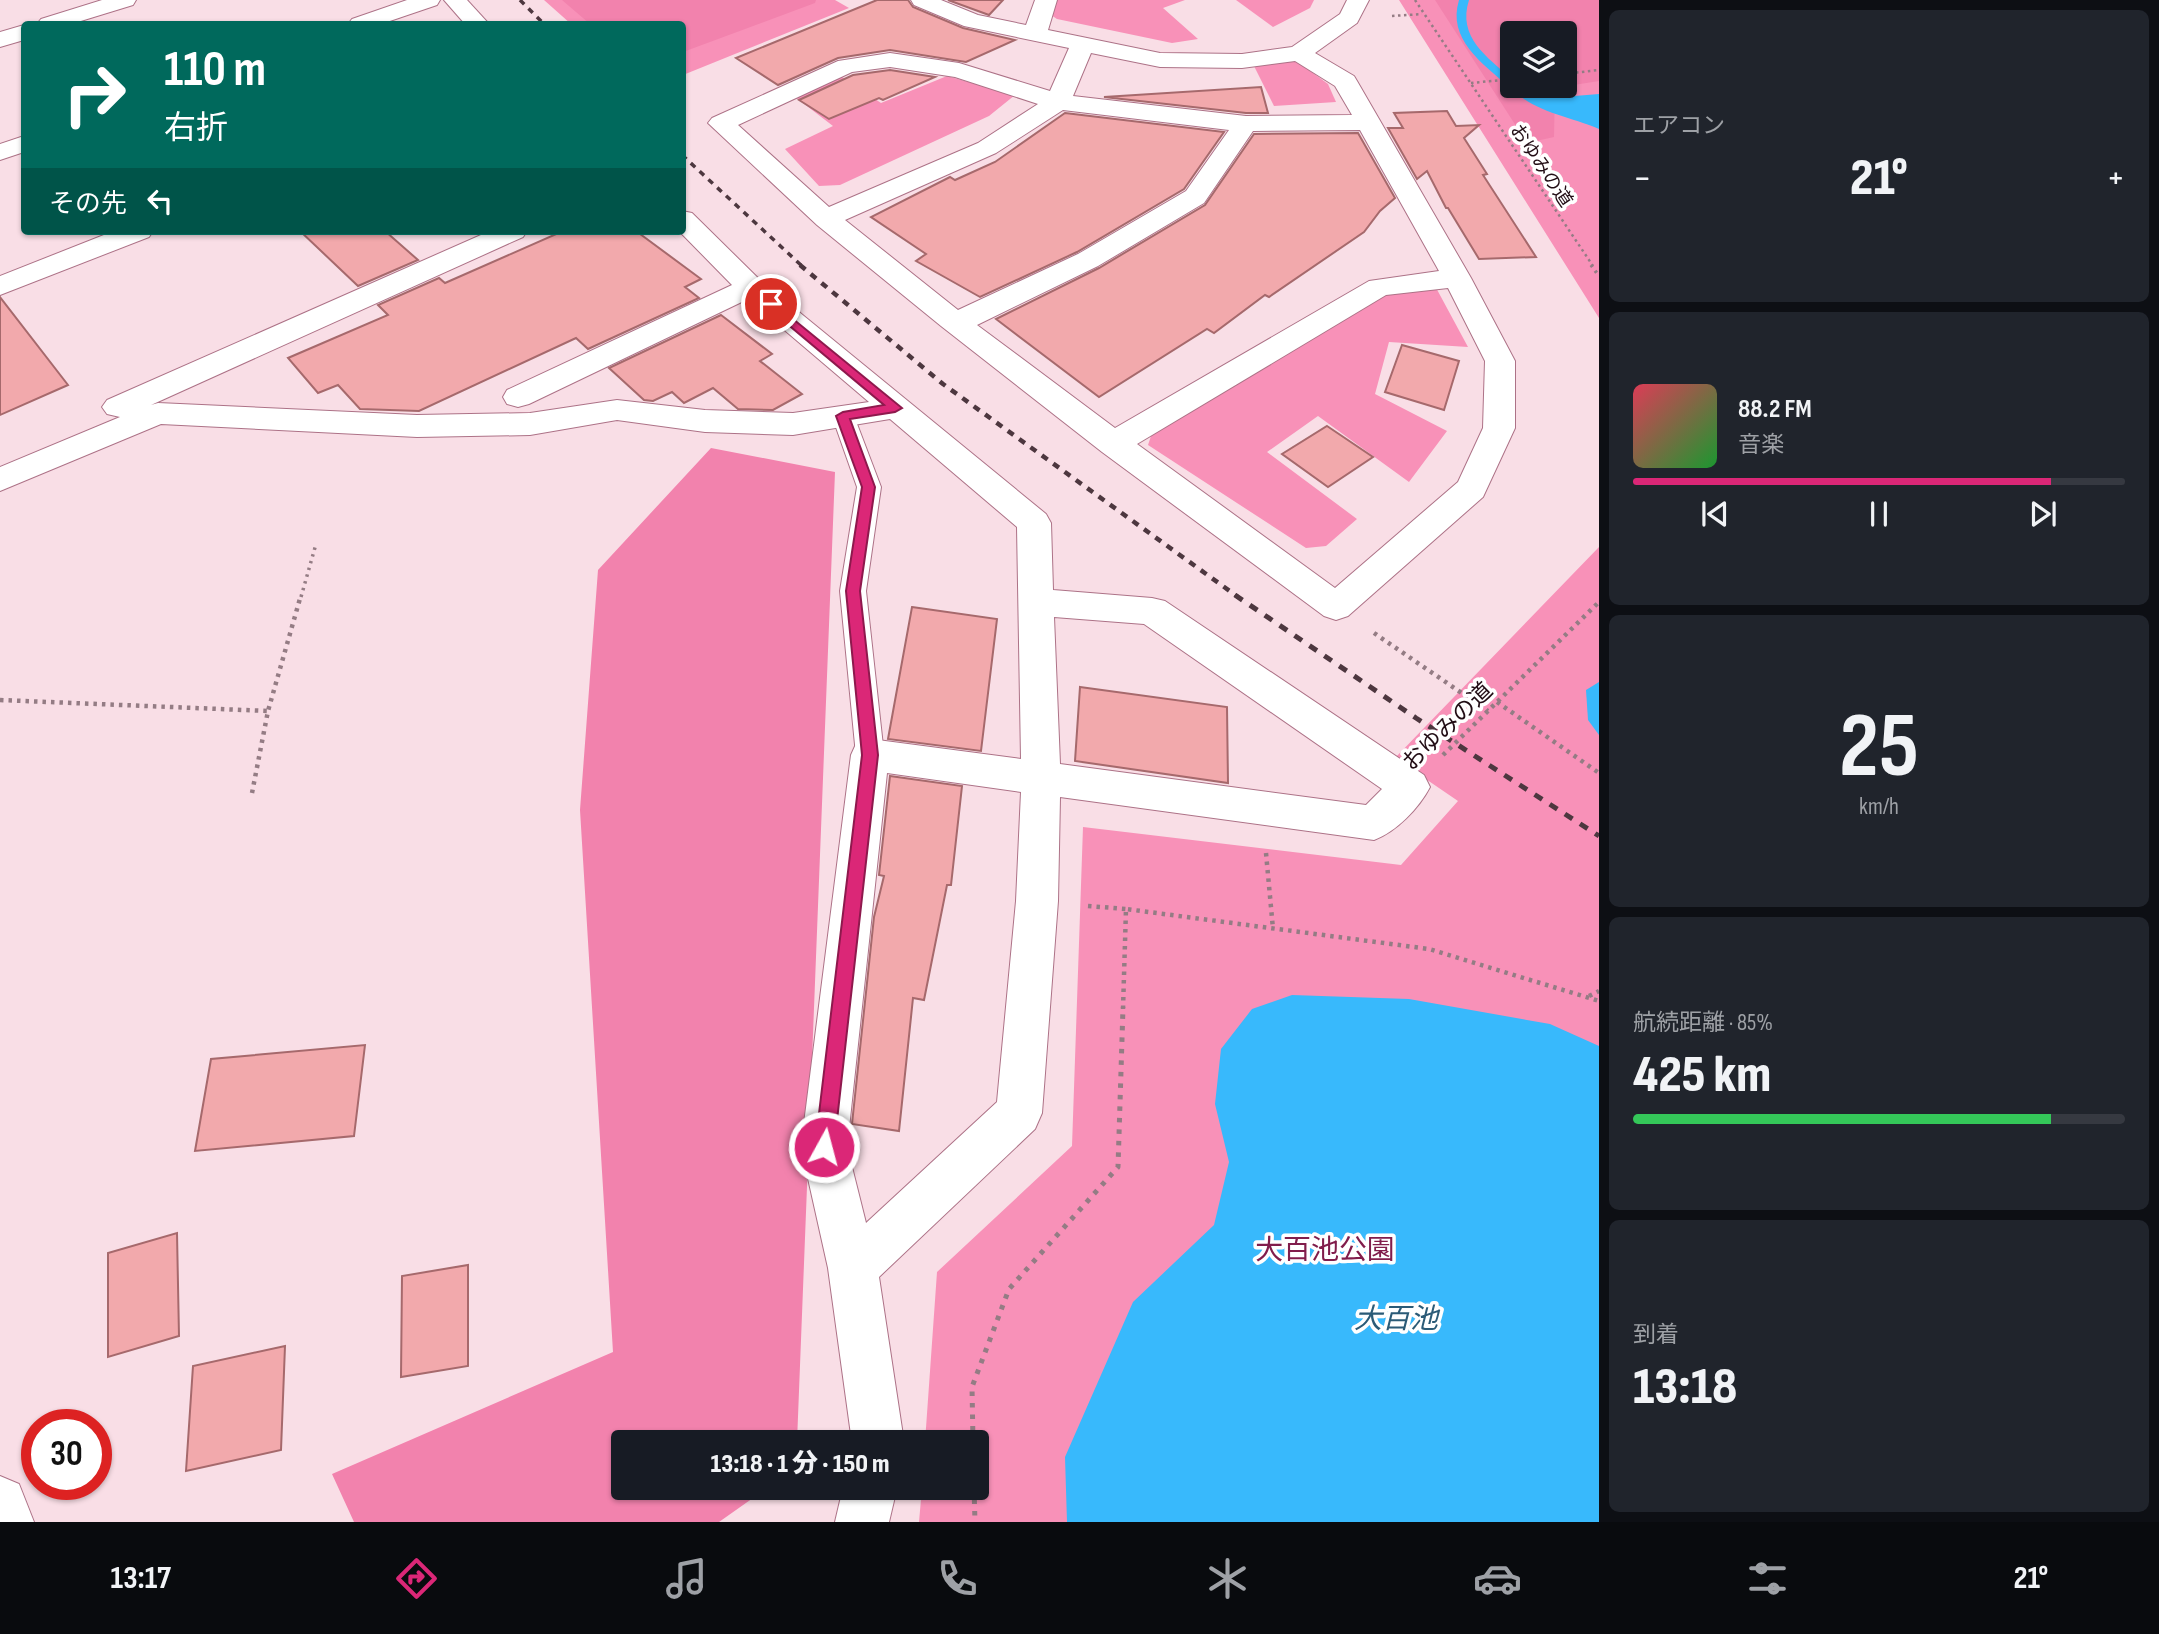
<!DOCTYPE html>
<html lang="ja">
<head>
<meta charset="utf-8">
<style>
	body { margin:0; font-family:"Sofia Sans Condensed","Noto Sans JP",sans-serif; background:#20242c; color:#f1f3f6; height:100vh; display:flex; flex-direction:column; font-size:26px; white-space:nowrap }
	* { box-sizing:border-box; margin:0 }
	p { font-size:23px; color:#9ea1a6 }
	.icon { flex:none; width:38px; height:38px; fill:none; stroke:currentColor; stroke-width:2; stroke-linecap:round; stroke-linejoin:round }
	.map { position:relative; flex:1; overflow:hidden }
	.details { display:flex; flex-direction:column; gap:10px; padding:10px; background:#0d0f14; width:560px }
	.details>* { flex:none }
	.banner { position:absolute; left:21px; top:21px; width:665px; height:214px; border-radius:7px; box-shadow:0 2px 5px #0004; background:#00695c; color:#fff; overflow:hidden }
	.fabs { position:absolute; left:1500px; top:21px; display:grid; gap:14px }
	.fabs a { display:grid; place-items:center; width:77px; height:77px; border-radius:7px; background:#171b24; box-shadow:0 2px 5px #0004; font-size:35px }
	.speed { position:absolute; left:21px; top:1409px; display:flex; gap:14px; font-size:35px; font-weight:700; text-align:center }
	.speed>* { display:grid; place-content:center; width:91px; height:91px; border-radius:50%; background:#171b24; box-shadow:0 2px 5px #0004; line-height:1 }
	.speed .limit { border:10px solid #d22; background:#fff; color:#111 }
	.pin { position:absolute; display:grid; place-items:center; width:60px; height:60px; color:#fff; margin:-30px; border:4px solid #fff; border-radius:50%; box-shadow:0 2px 7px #0007 }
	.me { position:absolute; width:77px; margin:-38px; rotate:7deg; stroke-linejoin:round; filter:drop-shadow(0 0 5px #0008) }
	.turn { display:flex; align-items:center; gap:24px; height:147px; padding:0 28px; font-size:32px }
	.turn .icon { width:91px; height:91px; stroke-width:2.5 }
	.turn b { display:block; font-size:49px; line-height:60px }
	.then { display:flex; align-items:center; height:66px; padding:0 28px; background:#0003; gap:14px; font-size:26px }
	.big { font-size:52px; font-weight:800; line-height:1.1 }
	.details .card { flex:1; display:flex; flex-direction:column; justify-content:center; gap:10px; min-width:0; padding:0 24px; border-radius:10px; background:#20242c }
	.details .dial { align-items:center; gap:0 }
	.dial b { font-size:91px; line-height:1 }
	.song { display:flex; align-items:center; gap:21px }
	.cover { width:84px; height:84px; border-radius:10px; background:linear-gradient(135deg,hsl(350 70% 55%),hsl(130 70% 35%)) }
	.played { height:7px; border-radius:4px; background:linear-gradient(90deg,#db2777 85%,#363941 85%) }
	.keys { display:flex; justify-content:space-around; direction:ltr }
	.heat { display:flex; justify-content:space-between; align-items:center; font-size:38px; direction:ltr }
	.charge { height:10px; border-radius:5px; background:linear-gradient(90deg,#34c759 85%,#363941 0) }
	.trip { position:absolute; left:611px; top:1430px; width:378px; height:70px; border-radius:7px; background:#171b24; box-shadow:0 2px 5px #0004; font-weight:800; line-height:70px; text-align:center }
	.dock { display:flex; height:112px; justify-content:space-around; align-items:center; background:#090b0e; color:#9ea1a6 }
	.dock .icon { width:49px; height:49px }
	.dock .current { color:#db2777 }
	.dock b { font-size:32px; color:#f1f3f6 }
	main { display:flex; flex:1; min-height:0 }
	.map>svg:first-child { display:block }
	.green { fill:#f891b8; fill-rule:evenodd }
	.forest { fill:#f282ad; fill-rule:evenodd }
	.water { fill:#38b9fc }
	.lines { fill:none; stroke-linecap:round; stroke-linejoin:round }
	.stream { fill:#38b9fc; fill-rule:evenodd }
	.building { fill:#f2a9ac; stroke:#a6696c; stroke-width:2 }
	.service-casing { stroke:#ad7287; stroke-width:2 }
	.minor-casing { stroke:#ad7287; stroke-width:2 }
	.path-far3 { stroke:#947c84; stroke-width:2.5; stroke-dasharray:2.5 3.5; stroke-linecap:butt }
	.path-far2 { stroke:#947c84; stroke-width:3.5; stroke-dasharray:2.5 4.5; stroke-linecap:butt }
	.path-far1 { stroke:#947c84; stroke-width:4.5; stroke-dasharray:3.5 5; stroke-linecap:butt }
	.path { stroke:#947c84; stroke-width:5; stroke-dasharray:4.5 7; stroke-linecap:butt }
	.service { fill:#fff; fill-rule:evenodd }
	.minor { fill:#fff; fill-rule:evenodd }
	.rail-far2 { stroke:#4d373f; stroke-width:3.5; stroke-dasharray:6 6; stroke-linecap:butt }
	.rail-far1 { stroke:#4d373f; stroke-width:4.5; stroke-dasharray:7 7; stroke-linecap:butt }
	.rail { stroke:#4d373f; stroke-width:5; stroke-dasharray:9 9; stroke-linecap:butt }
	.route { fill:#db2777; stroke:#8e194d; stroke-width:2 }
	.labels { text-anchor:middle; stroke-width:7; stroke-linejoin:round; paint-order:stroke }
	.far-street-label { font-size:19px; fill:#220d15; stroke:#fff }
	.street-label { font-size:23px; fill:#220d15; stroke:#fff }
	.near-park-label { font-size:28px; fill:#811d4c; stroke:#fff }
	.near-water-label { font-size:28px; font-style:italic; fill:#2b5b77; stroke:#fff }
</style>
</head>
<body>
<main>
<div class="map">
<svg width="1599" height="1522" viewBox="0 0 1599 1522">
	<rect width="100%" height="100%" fill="#f9dee6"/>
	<!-- green -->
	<g class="green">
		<polygon points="544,0 835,0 849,8 683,75 682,24 571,24"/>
		<polygon points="1047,0 1185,0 1163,8 1198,39 1172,43 1057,19 1042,9"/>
		<polygon points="1236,0 1314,0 1310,8 1273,27"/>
		<path d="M 1399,0 L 1599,0 L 1599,318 ZM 1512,33 L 1564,33 L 1564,86 L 1512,86 Z"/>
		<polygon points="1250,58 1294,59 1328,84 1336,102 1274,106"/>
		<polygon points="833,71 881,103 947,76 1015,95 989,116 840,185 819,186 785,149 833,126 786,90"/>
		<polygon points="1434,284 1468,347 1389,342 1375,394 1447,431 1409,482 1318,416 1267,452 1357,519 1326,546 1306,548 1148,445 1155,424 1369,293"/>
		<polygon points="1599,547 1599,1522 919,1522 922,1488 976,1488 976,1442 925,1442 937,1272 1072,1146 1083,827 1401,865 1458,801 1395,758"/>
	</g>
	<!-- forest -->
	<g class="forest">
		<polygon points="562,0 816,0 815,3 683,52 682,24 590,24"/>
		<path d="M 1435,0 L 1599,0 L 1599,81 L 1555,88 L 1554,137 L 1527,143 ZM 1512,33 L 1564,33 L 1564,86 L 1512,86 Z"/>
		<polygon points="711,448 835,472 797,1442 623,1442 623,1488 767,1488 719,1522 354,1522 332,1474 613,1352 580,810 598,570"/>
	</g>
	<!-- water -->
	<g class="water">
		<path d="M 1513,86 L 1550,98 L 1599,94 L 1599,129 C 1578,119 1521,109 1513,86 Z"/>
		<polygon points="1599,682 1599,735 1588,720 1586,690"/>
		<polygon points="1292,995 1409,999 1550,1024 1599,1046 1599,1522 1067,1522 1065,1457 1133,1302 1214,1225 1229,1162 1215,1104 1221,1049 1252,1009"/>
	</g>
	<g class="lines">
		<!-- stream -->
		<path class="stream" d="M 1459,0 L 1469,0 C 1457,37 1487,57 1512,79 L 1512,86 L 1516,86 L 1508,86 C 1482,63 1447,39 1459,0 Z"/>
	</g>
	<!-- building -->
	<g class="building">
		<polygon points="877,0 908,0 913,7 963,28 1015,40 966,62 890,50 838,58 778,85 736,58"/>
		<polygon points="948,0 1003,0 989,15"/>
		<polygon points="890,70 935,77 883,100 879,98 829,119 799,100 853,75"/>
		<polygon points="1261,87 1268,113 1246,113 1104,97"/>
		<polygon points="1447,111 1456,126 1479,125 1464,138 1487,174 1483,175 1536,257 1479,259 1448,208 1446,208 1427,171 1417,179 1388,128 1403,128 1394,113"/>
		<polygon points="1065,113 1224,132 1184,189 1077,252 980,297 916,261 926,254 871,217 950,177 955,180 995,162"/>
		<polygon points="1358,133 1395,198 1380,211 1364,232 1269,297 1265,295 1214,333 1207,329 1099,397 996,319 1099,268 1205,205 1254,134"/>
		<polygon points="300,231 385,231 418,260 358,286"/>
		<polygon points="563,231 636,231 701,279 685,287 699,298 588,349 576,338 419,411 360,409 338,385 318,393 288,358 388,315 378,305 439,278 445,283"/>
		<polygon points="0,297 68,385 0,415"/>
		<polygon points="721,315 772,354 760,361 802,394 773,410 738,409 713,388 684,403 672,392 653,401 644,400 609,368"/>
		<polygon points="1402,345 1459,361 1444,410 1385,392"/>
		<polygon points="1327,426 1373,457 1328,487 1282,454"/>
		<polygon points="912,607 997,619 981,751 888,739"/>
		<polygon points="1080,687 1227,707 1228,783 1075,761"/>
		<polygon points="890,776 962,786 951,885 947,885 924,1000 913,998 899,1131 852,1124 874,917 884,876 879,875"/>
		<polygon points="365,1045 354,1136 195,1151 211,1059"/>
		<polygon points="177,1233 179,1336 108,1357 108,1253"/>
		<polygon points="468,1265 468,1366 401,1377 402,1276"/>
		<polygon points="285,1346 281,1450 186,1471 193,1366"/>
	</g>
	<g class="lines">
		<!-- service casing -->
		<g class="service-casing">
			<polygon id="service" points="843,408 851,411 854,416 881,487 866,591 884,755 880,763 870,767 860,763 856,755 840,591 857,487 832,416 835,411"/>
		</g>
		<!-- minor casing -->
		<g class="minor-casing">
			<g id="minor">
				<polygon points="102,0 136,0 133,5 71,24 37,24 41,19"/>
				<polygon points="407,0 440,0 437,5 381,24 348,24 352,19"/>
				<polygon points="444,0 467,0 489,24 465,24"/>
				<path d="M 911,0 L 941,0 L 978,15 L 1026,25 L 1035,0 L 1057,0 L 1048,30 L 1160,53 L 1242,54 L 1292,47 L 1340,14 L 1347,0 L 1369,0 L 1357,23 L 1315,53 L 1354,76 L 1357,81 L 1471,278 L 1515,361 L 1515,428 L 1483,497 L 1348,616 L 1336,620 L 1324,616 L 1102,452 L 941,326 L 817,225 L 708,123 L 712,118 L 838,61 L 890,53 L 959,63 L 1050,91 L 1069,48 L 964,26 L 914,5 ZM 1091,53 L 1160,67 L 1242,68 L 1295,61 L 1335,86 L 1352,115 L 1246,116 L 1073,96 ZM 890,67 L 955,77 L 1038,104 L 978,143 L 829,207 L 738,125 L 852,72 ZM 1063,110 L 1229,130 L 1186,191 L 1078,254 L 958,310 L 845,220 L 996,153 ZM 1360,130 L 1439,271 L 1369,281 L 1115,428 L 977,325 L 1098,266 L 1204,203 L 1253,131 ZM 1448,288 L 1485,361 L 1483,428 L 1458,482 L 1335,588 L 1137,444 L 1386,295 Z"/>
				<polygon points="24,25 24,40 0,47 0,32"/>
				<polygon points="24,136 24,152 0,160 0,144"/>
				<path d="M 682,211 L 692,213 L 761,281 L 1046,514 L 1051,523 L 1053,590 L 1152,598 L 1165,601 L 1424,775 L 1430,787 C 1419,808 1396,832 1374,840 L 1060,797 L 1058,901 L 1042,1113 L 1035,1129 L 879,1277 L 904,1442 L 852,1442 L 828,1268 L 801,1147 L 851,755 L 856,744 L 870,739 L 1021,759 L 1017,527 L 890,419 L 793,435 L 705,432 L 617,420 L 530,435 L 417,437 L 161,424 L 0,491 L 0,467 L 120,417 L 107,414 L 102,407 L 107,400 L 490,231 L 527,231 L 523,237 L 151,405 L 158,403 L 417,415 L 530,413 L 617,400 L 705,410 L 793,413 L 869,402 L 748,299 L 529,404 L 518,407 L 507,404 L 503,397 L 507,390 L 732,285 L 679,231 L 682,231 ZM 1054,617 L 1144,624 L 1382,789 L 1366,805 L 1060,764 ZM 887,773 L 1021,792 L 1016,901 L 997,1102 L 866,1223 L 847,1147 Z"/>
				<polygon points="114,231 153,231 149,237 0,295 0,276"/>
				<polygon points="0,1476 19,1484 34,1522 0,1522"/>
				<polygon points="843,1488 897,1488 889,1522 835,1522"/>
			</g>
		</g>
		<!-- path-far3 -->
		<g class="path-far3">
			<polyline points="1415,0 1593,266"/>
			<polyline points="1392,16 1422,14"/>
			<polyline points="1564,74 1599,70"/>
			<polyline points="1471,83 1512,79"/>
		</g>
		<!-- path-far2 -->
		<g class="path-far2">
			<polyline points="1591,265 1599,276"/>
			<polyline points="301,597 316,544"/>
		</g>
		<!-- path-far1 -->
		<g class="path-far1">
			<polyline points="1374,633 1488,711"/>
			<polyline points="0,700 268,711"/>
			<polyline points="1497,702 1599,773"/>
			<polyline points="1443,755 1599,602"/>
			<polyline points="252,793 268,711 301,595"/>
			<polyline points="1266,853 1273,929"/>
			<polyline points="1088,906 1126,909"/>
			<polyline points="1589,996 1599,991"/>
			<polyline points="1123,1009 1126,909 1429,949 1599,1001"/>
		</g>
		<!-- path -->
		<g class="path">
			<polyline points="973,1442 972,1387 1009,1289 1118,1167 1123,1007"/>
			<polyline points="974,1488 975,1522"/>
		</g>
		<!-- service -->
		<use href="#service" class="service"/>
		<!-- minor -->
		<use href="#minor" class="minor"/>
		<!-- rail-far2 -->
		<g class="rail-far2">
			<polyline points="520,0 544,24"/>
			<polyline points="682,155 802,266"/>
		</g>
		<!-- rail-far1 -->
		<polyline class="rail-far1" points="800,265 943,384 1238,597"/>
		<!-- rail -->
		<polyline class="rail" points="1235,595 1416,718 1599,836"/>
	</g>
	<!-- route -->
	<polygon class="route" points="771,301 902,408 895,412 850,419 875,487 860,591 878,755 834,1147 831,1154 824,1157 818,1154 815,1147 862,755 846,591 862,487 836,416 843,412 884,405 767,307 767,302"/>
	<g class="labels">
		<!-- far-street labels -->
		<g class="far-street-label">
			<text transform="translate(1542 165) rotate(56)" y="7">おゆみの道</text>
		</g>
		<!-- street labels -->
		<g class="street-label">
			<text transform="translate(1447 726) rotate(-44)" y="8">おゆみの道</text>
		</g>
		<!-- near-park labels -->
		<g class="near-park-label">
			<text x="1325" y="1259">大百池公園</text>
		</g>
		<!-- near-water labels -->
		<g class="near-water-label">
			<text x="1396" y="1328">大百池</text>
		</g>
	</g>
</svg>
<div class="fabs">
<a><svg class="icon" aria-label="layers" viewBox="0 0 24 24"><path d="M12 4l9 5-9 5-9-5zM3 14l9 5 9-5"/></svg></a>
</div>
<div class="speed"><div class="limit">30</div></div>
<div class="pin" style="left:771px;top:304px;background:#d93025"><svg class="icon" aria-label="arrive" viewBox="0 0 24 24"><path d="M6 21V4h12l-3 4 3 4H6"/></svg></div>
<svg class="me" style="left:824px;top:1147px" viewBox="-20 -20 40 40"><circle r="17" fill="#db2777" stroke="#fff" stroke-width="3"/><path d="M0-11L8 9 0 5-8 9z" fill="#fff"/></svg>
<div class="trip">13:18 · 1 分 · 150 m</div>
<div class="banner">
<div class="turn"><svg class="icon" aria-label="right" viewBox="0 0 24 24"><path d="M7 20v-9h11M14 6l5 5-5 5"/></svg><div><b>110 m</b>右折</div></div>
<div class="then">その先<svg class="icon" aria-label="left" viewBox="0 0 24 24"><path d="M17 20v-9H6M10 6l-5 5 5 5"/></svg></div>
</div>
</div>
<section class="details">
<div class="card"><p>エアコン</p>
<div class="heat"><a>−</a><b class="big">21°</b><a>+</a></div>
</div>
<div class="card">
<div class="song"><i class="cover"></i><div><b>88.2 FM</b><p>音楽</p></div></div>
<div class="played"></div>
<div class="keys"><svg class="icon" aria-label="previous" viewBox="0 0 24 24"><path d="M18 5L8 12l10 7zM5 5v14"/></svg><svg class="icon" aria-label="pause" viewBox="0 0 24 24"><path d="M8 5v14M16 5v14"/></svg><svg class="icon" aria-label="next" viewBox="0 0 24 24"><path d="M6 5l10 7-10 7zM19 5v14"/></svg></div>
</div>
<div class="card dial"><b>25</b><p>km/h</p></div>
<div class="card"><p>航続距離 · 85%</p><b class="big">425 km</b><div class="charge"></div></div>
<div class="card"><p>到着</p><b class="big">13:18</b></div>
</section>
</main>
<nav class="dock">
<b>13:17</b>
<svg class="icon current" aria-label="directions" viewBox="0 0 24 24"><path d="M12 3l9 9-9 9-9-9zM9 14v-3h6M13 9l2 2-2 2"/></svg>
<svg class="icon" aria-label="music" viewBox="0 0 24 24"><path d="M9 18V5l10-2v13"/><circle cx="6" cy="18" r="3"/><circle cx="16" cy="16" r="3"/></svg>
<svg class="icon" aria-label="phone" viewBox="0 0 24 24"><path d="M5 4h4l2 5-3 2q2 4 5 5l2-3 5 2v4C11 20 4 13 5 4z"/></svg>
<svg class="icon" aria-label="climate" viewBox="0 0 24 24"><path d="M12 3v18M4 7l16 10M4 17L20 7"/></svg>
<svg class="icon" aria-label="car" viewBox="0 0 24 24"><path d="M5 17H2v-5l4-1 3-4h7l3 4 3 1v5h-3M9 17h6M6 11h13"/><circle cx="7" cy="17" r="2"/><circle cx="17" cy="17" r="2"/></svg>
<svg class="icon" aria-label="filters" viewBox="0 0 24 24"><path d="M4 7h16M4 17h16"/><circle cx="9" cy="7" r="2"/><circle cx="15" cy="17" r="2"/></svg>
<b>21°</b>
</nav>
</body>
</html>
